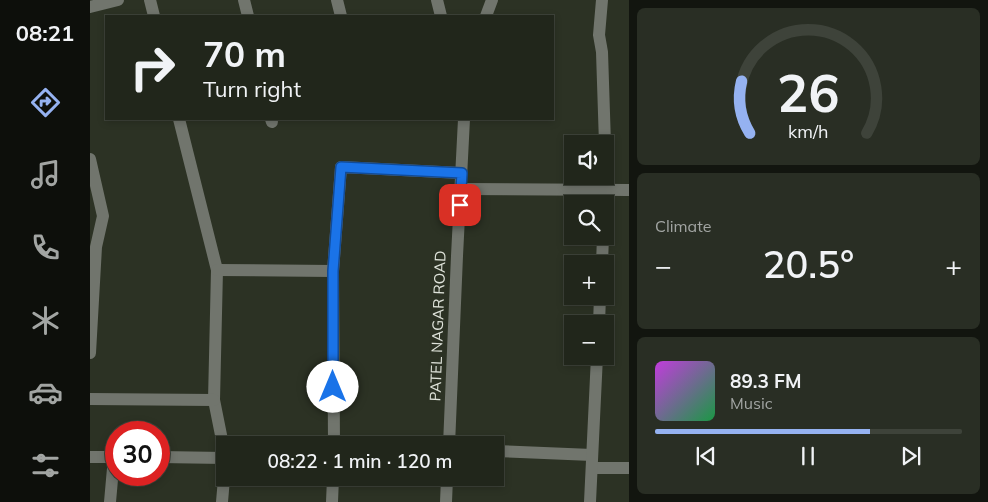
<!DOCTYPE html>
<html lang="en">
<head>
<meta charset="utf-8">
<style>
	body { margin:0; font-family:Mulish,sans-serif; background:#292e24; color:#f1f3f6; height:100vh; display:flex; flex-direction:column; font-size:19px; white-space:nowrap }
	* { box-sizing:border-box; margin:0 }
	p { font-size:16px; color:#a2a5a3 }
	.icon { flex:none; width:28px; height:28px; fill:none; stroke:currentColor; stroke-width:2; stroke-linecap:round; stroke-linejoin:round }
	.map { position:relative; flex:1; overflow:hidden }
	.panel { display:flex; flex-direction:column; gap:8px; padding:8px; background:#12150f; width:359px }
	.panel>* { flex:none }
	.hud { position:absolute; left:15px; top:15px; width:449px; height:105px; border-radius:0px; box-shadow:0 2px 8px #0003,0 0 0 1px #3e433a; background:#21261b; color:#f1f3f6; overflow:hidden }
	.tools { position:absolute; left:474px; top:135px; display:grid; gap:10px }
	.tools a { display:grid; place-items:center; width:50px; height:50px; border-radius:0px; background:#21261b; box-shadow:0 2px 8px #0003,0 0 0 1px #3e433a; font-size:25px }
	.speed { position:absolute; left:15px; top:421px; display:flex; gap:10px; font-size:25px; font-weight:700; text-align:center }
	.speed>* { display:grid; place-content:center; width:65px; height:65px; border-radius:50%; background:#21261b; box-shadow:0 2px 8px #0003,0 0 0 1px #3e433a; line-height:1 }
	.speed .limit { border:8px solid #d22; background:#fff; color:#111 }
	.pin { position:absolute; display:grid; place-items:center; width:42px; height:42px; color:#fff; margin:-21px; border-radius:10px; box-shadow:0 2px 8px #0006 }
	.me { position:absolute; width:55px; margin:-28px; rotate:0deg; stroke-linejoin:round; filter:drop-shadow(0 0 4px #0008) }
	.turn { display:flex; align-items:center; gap:18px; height:105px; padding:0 15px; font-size:22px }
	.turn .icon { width:65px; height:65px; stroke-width:2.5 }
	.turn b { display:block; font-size:35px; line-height:42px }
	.big { font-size:38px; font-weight:600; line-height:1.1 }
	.panel .tile { flex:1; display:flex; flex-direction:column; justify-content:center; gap:8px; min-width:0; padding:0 18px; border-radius:8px; background:#292e24 }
	.panel .dial { align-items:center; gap:0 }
	.dial svg { height:130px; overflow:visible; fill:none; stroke:#3e433a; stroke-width:7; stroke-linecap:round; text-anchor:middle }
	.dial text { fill:#f1f3f6; stroke:none }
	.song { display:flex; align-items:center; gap:15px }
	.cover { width:60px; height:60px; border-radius:8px; background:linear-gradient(135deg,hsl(290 70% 55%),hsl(140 70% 35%)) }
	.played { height:5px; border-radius:2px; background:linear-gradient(90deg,#95b2f1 70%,#3e433a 70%) }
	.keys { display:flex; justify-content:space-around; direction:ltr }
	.heat { display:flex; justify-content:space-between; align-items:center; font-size:28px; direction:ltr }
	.trip { position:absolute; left:126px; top:436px; width:288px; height:50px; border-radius:0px; background:#21261b; box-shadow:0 2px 8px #0003,0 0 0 1px #3e433a; font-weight:600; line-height:50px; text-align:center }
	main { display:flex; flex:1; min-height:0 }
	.tab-bar { display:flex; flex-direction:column; width:90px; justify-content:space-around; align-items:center; background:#0d0f0b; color:#a2a5a3 }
	.tab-bar .icon { width:35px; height:35px }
	.tab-bar .current { color:#95b2f1 }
	.tab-bar b { font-size:22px; color:#f1f3f6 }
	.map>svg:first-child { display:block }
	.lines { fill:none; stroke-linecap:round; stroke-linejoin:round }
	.minor { stroke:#71756d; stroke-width:12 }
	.route-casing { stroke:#114b97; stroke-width:12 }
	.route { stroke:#1a73e8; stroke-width:9 }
	.labels { text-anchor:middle; stroke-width:5; stroke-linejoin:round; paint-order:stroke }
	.street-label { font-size:15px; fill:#dfe3da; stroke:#2c3224 }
</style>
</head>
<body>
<main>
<nav class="tab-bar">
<b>08:21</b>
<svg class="icon current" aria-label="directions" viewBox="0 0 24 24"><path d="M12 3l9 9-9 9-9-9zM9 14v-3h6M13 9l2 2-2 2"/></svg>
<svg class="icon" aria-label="music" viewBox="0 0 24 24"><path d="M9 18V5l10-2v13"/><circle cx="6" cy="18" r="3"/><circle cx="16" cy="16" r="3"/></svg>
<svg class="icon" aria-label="phone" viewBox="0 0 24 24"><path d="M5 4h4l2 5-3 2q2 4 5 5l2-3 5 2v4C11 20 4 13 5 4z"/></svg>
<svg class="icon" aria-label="climate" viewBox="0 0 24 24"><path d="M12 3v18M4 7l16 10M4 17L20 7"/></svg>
<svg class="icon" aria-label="car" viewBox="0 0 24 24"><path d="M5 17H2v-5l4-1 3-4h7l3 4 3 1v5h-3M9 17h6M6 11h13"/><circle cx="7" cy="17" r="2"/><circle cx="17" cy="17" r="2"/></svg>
<svg class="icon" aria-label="filters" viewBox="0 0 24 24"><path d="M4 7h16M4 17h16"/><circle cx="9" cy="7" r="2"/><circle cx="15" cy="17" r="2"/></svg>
</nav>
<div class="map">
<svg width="540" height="502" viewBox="0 0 540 502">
	<rect width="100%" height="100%" fill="#2c3224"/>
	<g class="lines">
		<!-- minor -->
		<g class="minor">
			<polyline points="60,0 64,16"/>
			<polyline points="154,0 158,16"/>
			<polyline points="247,0 251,16"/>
			<polyline points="347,0 351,16"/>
			<polyline points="512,0 509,35 512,52 515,144"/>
			<polyline points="0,7 28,0"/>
			<polyline points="396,16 402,0"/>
			<polyline points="89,119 127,270 124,400 135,455"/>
			<polyline points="181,119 182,122"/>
			<polyline points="0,159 13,216 6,247 0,353"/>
			<polyline points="371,189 540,190"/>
			<polyline points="515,204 515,161"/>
			<polyline points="512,264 513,236"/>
			<polyline points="127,270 243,271"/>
			<polyline points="509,324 510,296"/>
			<polyline points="0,399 124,400"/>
			<polyline points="244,445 243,271 251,167 371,173"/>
			<polyline points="359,445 367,256 374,119"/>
			<polyline points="405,451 502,455"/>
			<polyline points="0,457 26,457"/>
			<polyline points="69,457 135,458"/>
			<polyline points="502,468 540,468"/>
			<polyline points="20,502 24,457"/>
			<polyline points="132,502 135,467"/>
			<polyline points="242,502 243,478"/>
			<polyline points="356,502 357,478"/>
			<polyline points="500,502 507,356"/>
		</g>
	</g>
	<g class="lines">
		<!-- route casing -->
		<g class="route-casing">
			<polyline id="route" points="243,387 243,271 251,167 372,173 370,205"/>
		</g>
		<!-- route -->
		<use href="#route" class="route"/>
	</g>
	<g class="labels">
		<!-- street labels -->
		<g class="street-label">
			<text transform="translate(348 326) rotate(-88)" y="5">PATEL NAGAR ROAD</text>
		</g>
	</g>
</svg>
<div class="tools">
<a><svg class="icon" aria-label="sound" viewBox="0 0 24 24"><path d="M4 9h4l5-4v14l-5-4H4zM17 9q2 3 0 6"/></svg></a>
<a><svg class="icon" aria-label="search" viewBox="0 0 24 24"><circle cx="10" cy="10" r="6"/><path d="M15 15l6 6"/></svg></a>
<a>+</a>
<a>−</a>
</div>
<div class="speed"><div class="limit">30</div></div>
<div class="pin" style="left:370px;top:205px;background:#d93025"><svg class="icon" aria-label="arrive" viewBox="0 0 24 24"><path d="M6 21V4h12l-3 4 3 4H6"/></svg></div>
<svg class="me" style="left:243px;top:387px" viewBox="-20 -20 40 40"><circle r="19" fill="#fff"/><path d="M0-13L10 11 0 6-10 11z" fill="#1a73e8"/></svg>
<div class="trip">08:22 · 1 min · 120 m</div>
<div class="hud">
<div class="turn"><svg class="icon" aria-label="right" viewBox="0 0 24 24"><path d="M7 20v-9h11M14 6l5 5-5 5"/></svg><div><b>70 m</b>Turn right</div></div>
</div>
</div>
<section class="panel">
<div class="tile dial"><svg viewBox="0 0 100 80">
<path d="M14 69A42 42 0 1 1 86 69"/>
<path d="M14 69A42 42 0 0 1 9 37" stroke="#95b2f1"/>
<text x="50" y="56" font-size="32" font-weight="700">26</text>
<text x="50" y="72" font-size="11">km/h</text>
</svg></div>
<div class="tile"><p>Climate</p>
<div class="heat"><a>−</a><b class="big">20.5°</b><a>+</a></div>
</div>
<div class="tile">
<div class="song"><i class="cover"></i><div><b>89.3 FM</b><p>Music</p></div></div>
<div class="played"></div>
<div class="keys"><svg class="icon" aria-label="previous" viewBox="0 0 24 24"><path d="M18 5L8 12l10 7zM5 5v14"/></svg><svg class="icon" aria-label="pause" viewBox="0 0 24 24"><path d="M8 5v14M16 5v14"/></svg><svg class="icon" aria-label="next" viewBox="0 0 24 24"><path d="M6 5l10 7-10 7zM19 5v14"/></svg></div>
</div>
</section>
</main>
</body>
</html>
